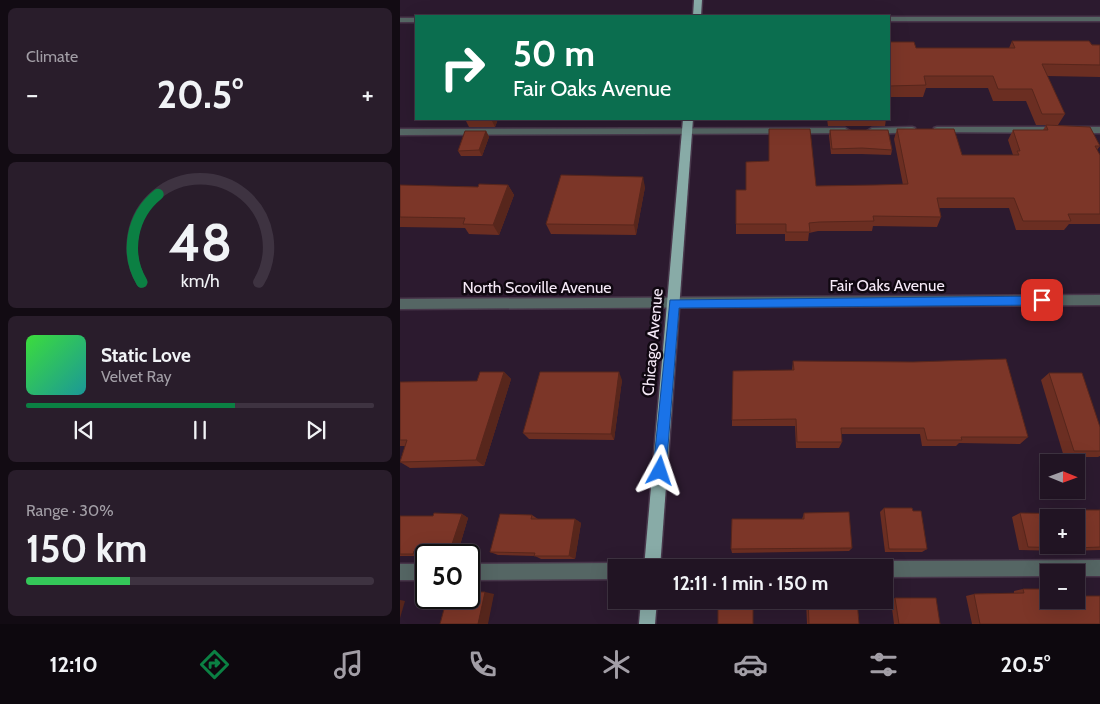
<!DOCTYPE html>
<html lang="en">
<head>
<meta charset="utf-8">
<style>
	body { margin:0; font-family:Cabin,sans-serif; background:#291d2b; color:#f1f3f6; height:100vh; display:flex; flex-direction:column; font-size:19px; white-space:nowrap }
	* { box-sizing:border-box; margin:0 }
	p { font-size:16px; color:#a29ea6 }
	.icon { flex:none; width:28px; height:28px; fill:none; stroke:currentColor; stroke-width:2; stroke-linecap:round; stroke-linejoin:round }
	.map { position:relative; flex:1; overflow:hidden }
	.panel { display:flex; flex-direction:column; gap:8px; padding:8px; background:#120b13; width:400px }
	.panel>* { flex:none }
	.guide { position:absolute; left:15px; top:15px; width:475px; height:105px; border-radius:0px; box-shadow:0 5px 20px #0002,0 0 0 1px #3e3341; background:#0b6e4f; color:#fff; overflow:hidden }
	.needle { width:32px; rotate:91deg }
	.fabs { position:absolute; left:640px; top:454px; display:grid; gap:10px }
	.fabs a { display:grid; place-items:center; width:45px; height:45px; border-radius:0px; background:#211423; box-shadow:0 5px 20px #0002,0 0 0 1px #3e3341; font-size:25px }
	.speed { position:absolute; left:15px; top:544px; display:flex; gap:10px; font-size:25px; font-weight:700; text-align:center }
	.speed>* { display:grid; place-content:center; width:65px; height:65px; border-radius:50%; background:#211423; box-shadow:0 5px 20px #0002,0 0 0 1px #3e3341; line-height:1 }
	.speed .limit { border:2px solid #111; border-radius:8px; background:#fff; color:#111 }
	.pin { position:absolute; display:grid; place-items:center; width:42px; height:42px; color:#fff; margin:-21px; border-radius:10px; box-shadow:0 2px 8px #0006 }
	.me { position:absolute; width:55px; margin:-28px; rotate:5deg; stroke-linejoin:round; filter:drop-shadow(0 0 4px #0008) }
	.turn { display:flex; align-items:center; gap:18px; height:105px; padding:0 15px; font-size:22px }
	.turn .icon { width:65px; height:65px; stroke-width:2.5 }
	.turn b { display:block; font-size:35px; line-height:42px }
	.big { font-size:38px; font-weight:700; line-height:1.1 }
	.panel .tile { flex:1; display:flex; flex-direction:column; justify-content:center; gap:8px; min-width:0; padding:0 18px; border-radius:8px; background:#291d2b }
	.panel .dial { align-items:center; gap:0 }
	.dial svg { height:130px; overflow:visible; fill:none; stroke:#3e3341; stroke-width:7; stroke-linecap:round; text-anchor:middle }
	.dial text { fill:#f1f3f6; stroke:none }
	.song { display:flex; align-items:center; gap:15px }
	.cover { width:60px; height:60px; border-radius:8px; background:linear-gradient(135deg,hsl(120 70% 55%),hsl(180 70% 35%)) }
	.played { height:5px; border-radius:2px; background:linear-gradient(90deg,#0b8043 60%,#3e3341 60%) }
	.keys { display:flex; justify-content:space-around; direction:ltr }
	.heat { display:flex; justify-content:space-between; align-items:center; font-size:28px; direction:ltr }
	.charge { height:8px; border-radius:4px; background:linear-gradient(90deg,#34c759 30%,#3e3341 0) }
	.trip { position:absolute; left:208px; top:559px; width:285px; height:50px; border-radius:0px; background:#211423; box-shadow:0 5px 20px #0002,0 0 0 1px #3e3341; font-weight:700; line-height:50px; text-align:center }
	.dock { display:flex; height:80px; justify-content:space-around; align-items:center; background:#0d080e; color:#a29ea6 }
	.dock .icon { width:35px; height:35px }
	.dock .current { color:#0b8043 }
	.dock b { font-size:22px; color:#f1f3f6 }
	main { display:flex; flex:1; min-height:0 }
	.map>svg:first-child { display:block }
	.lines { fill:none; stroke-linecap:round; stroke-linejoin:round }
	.minor-casing { stroke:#48374b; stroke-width:3 }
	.major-casing { stroke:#48374b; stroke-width:3 }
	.minor { fill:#556664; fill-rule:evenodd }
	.major { fill:#88aba7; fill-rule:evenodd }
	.wall { fill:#6b2e22 }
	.shaded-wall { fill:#57261c }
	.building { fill:#7c3628; stroke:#57261c; fill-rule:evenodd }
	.route { fill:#1a73e8; stroke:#114b97 }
	.labels { text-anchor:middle; stroke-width:5; stroke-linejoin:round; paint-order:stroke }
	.street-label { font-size:16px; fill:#f6eaf8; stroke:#100811 }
</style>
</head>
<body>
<main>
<section class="panel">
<div class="tile"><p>Climate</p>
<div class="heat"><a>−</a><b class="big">20.5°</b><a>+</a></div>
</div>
<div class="tile dial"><svg viewBox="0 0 100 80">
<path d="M14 69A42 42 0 1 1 86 69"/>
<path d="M14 69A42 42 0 0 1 24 15" stroke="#0b8043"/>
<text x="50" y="56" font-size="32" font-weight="700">48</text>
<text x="50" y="72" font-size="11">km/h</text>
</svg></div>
<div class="tile">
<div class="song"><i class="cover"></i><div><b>Static Love</b><p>Velvet Ray</p></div></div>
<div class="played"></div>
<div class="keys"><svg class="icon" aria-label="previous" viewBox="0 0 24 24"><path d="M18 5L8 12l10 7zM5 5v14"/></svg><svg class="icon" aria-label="pause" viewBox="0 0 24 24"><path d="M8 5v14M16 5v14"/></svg><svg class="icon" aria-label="next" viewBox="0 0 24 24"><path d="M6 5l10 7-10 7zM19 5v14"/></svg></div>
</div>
<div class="tile"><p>Range · 30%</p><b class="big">150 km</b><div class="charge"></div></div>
</section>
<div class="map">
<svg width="700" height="624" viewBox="0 0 700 624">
	<rect width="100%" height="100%" fill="#2c1a2f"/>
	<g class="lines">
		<!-- minor casing -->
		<g class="minor-casing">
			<g id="minor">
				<rect x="489" y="17" width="211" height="4"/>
				<rect x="0" y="18" width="16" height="4"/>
				<polygon points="512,127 515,128 515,132 472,134 467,131 472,128"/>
				<polygon points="537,127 700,127 700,133 534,132 534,128"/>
				<polygon points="445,128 450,131 449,133 0,135 0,129"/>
				<polygon points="700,295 700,305 0,309 0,299"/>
				<polygon points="700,560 700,576 676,576 676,572 649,572 649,576 484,577 484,568 477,568 478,563 484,561"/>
				<polygon points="216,563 223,568 216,568 216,579 69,580 69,564"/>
				<rect x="0" y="564" width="26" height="16"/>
			</g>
		</g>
		<!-- major casing -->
		<g class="major-casing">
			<g id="major">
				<polygon points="294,0 302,0 301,16 293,16"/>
				<polygon points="283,119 293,119 260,568 244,568"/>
				<polygon points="241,600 257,600 255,624 239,624"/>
			</g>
		</g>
		<!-- minor -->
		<use href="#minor" class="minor"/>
		<!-- major -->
		<use href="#major" class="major"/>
	</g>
	<!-- wall -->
	<g class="wall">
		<polygon points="612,41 700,45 700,77 647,76 665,114 658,125 700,146 697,150 700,155 700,224 669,224 664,230 616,230 609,208 539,208 541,217 537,227 473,226 472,231 418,231 409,233 408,241 385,241 385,234 336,234 336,224 346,190 369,161 369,129 416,186 503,185 494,139 497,129 562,155 613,155 608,140 613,130 643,130 646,125 636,125 626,101 593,101 588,88 526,88 523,97 489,97 489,42 516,48 609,48"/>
		<polygon points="65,119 98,119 95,127 69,127"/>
		<polygon points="427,119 486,119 485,126 428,126"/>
		<polygon points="430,130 492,150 491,155 461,154 431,154 429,136"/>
		<polygon points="86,131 89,137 82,156 61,156 58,151"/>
		<polygon points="0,185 78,187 108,185 114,195 99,235 69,234 65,228 0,227"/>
		<polygon points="245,187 236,235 151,234 146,224"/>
		<polygon points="393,361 628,437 620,444 559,443 556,446 522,446 520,434 441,434 442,442 439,448 396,448 395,426 332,426 332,420 392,370"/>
		<polygon points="104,372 111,379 84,466 10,468 0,462 5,446 0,446 0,382 77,381"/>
		<polygon points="649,373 700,451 700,456 698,457 664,457 641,380"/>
		<polygon points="222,380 214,440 129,439 123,433"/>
		<polygon points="484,508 513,511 527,549 522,552 485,552 480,512"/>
		<polygon points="683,510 700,510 700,550 665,551 619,550 612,517 620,513 675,514"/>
		<polygon points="404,513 452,548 449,551 332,553 331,549 402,519"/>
		<polygon points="62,514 68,518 57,555 23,553 22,556 0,556 0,516 33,516"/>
		<polygon points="132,515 138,519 175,519 181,523 175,559 141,559 135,556 98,555 90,552"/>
		<polygon points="623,589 683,596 700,624 572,624 566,596 574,594 614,593 614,591"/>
		<polygon points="495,598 540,624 494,624 491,600"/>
		<polygon points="406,600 457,600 459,624 407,624"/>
	</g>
	<!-- shaded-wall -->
	<g class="shaded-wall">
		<polygon points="91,119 98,119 95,127"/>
		<polygon points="86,131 89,137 82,156 79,150"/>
		<polygon points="243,177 245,187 236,235 234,225"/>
		<polygon points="108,185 114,195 99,235 93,225"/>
		<polygon points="104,372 111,379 84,466 76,460"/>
		<polygon points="219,372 222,380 214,440 211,434"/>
		<polygon points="62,514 68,518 57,555 55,555 49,553"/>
		<polygon points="175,519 181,523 175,559 169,556"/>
		<polygon points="14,551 23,553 22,556 13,554"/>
		<polygon points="85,592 94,594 88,624 78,624"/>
		<polygon points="0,600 5,601 0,618"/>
	</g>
	<!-- building -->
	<g class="building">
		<polygon points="612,41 689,41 692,45 700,45 700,65 642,64 665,114 642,114 632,89 598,89 593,76 524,76 526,85 489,86 489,42 514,42 516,48 615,48"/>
		<polygon points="646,125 690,127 700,146 695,146 700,155 700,214 668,214 671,221 623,221 614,198 537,198 541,217 473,216 474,221 419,222 409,223 410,232 386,232 386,224 336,224 336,190 346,190 346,162 369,161 369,129 410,129 416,186 476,185 508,184 497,129 554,129 562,155 619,155 617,151 620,151 613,130 648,130"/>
		<polygon points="430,130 488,130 492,150 462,148 432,149"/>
		<polygon points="65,131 86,131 79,150 58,151"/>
		<polygon points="161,175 243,177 234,225 146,224"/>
		<polygon points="79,184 108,185 93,225 63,224 65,218 0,217 0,185 78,187"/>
		<polygon points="606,359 628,437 561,437 562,440 527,440 524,428 441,428 442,442 397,442 396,419 332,420 333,371 394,370 393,361 513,362"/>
		<polygon points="80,372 104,372 76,460 0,462 7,440 0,440 0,382 77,381"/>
		<polygon points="140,372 219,372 211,434 123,433"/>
		<polygon points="649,373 682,373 700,427 700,451 674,451"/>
		<polygon points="484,508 512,508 513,511 521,511 527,549 489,549"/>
		<path d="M 683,510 L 700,510 L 700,547 L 675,548 L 628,547 L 620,513 L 684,514 ZM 649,518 L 676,518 L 676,545 L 649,545 Z"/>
		<polygon points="449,512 452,548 331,549 332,519 404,519 404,513"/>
		<polygon points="34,513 62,514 49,553 14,551 13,554 0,554 0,516 33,516"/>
		<polygon points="100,514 132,515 131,519 175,519 169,556 134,556 135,553 90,552"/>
		<polygon points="676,588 681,588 683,596 700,596 700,624 580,624 574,594 624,593 623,589 649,589 649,600 676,600"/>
		<polygon points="69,592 85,592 78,624 40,624 47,598 69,598"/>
		<polygon points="495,598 536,598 540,624 499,624"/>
		<polygon points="408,600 457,600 459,624 409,624"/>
		<rect x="318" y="601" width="35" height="23"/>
	</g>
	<!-- route -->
	<polygon class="route" points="642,296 647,300 642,305 279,308 266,471 265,476 260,477 255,476 253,471 270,300"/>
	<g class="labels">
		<!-- street labels -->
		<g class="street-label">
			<text x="487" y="291">Fair Oaks Avenue</text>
			<text x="137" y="293">North Scoville Avenue</text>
			<text transform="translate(252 342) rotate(-85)" y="6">Chicago Avenue</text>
		</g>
	</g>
</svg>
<div class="fabs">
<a><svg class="needle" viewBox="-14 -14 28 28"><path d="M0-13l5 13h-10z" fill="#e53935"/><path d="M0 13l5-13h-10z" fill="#a29ea6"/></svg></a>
<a>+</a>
<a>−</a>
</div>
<div class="speed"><div class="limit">50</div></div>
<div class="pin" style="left:642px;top:300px;background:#d93025"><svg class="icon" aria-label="arrive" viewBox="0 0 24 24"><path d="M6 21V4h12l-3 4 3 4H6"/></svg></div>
<svg class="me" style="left:260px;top:471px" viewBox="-20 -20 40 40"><path d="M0-17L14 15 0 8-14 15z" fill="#1a73e8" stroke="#fff" stroke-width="4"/></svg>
<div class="trip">12:11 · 1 min · 150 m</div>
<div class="guide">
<div class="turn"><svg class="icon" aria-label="right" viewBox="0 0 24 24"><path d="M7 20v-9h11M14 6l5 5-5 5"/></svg><div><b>50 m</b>Fair Oaks Avenue</div></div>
</div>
</div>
</main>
<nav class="dock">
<b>12:10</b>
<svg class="icon current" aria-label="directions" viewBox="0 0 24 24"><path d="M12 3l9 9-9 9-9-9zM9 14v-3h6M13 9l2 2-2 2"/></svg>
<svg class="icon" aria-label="music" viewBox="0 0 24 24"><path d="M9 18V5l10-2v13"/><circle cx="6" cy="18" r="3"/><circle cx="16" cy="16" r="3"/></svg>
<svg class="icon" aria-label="phone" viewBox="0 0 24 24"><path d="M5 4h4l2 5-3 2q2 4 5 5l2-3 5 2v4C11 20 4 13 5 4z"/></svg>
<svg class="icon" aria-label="climate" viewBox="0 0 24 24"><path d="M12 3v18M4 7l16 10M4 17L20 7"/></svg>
<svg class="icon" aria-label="car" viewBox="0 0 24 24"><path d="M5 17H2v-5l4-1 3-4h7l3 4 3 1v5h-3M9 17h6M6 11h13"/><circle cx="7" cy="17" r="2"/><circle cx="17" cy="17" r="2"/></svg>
<svg class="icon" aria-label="filters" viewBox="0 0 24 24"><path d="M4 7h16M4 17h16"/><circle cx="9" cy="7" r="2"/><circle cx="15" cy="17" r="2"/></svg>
<b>20.5°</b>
</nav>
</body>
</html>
